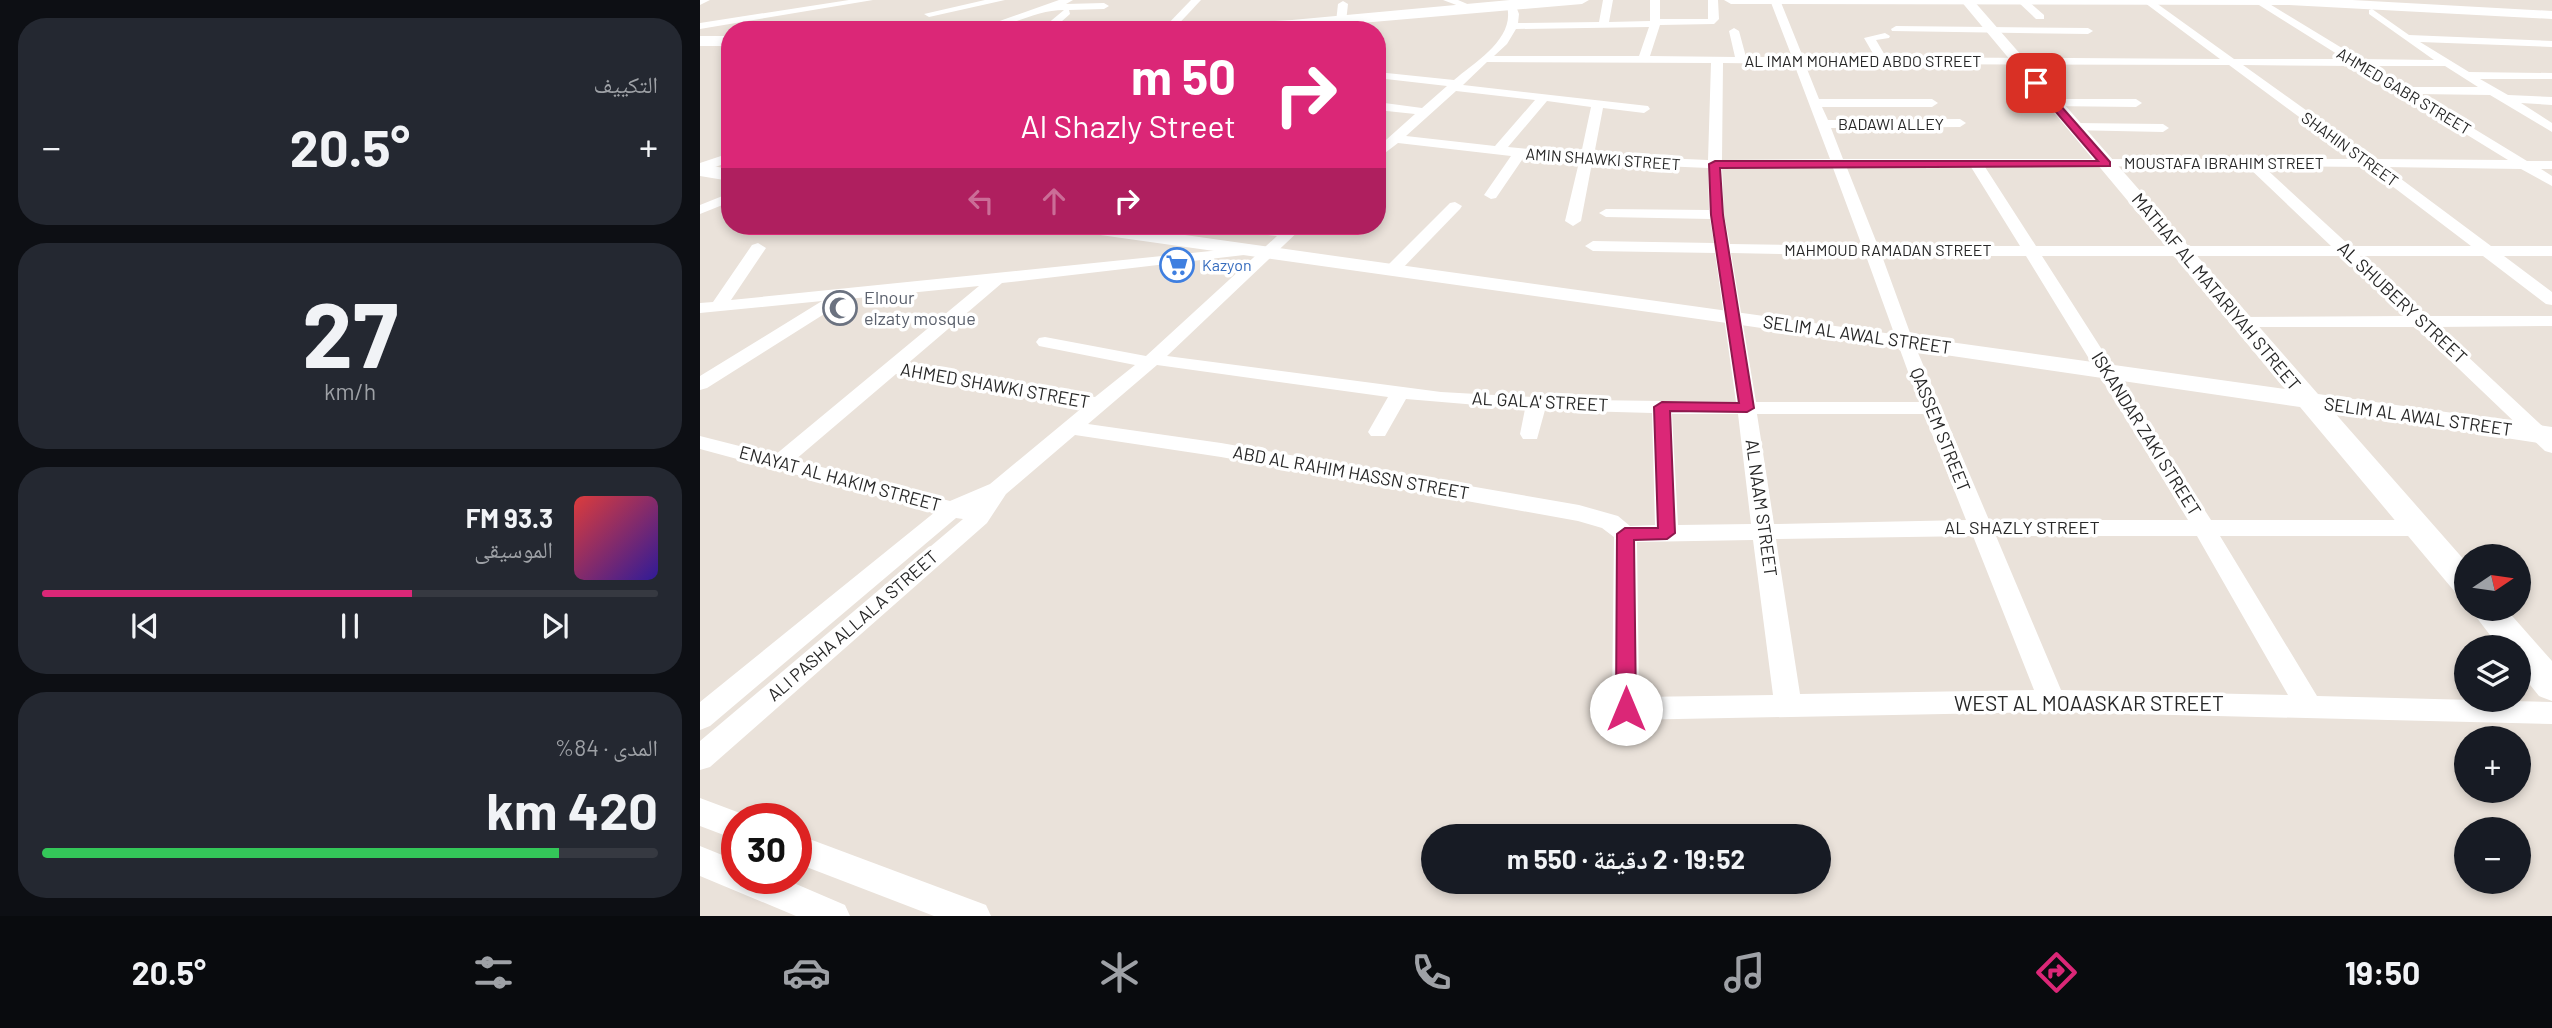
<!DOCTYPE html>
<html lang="ar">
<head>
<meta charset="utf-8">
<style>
	body { margin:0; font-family:Barlow,"Noto Naskh Arabic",sans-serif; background:#242831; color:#f1f3f6; direction:rtl; height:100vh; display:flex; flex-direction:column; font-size:26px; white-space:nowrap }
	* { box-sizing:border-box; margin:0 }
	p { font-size:23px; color:#9ea1a6 }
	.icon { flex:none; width:38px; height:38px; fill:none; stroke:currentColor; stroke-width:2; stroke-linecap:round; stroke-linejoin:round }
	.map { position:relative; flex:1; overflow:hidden; direction:ltr }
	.details { display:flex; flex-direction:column; gap:18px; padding:18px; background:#0d0f14; width:700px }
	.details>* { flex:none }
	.hud { position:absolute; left:21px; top:21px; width:665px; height:214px; border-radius:28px; box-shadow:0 4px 10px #0003; direction:rtl; background:#db2777; color:#fff; overflow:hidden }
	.needle { width:46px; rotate:77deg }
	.buttons { position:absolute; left:1754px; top:544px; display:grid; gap:14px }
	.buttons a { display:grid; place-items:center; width:77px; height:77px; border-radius:50%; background:#171b24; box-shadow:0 4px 10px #0003; font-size:35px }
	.speed { position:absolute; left:21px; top:803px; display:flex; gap:14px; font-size:35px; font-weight:700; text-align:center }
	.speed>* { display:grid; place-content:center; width:91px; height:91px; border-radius:50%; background:#171b24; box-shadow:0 4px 10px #0003; line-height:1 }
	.speed .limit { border:10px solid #d22; background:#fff; color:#111 }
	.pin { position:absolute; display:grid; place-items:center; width:60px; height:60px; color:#fff; margin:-30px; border-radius:14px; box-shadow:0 4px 10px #0006 }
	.me { position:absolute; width:77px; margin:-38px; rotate:0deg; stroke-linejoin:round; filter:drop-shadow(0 0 5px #0008) }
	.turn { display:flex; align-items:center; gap:24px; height:147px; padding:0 35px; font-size:32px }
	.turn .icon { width:91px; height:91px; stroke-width:2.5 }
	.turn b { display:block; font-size:49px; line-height:60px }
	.lanes { display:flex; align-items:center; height:66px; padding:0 35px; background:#0003; justify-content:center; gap:35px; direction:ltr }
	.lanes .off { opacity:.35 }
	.big { font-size:52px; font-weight:700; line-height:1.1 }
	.details .card { flex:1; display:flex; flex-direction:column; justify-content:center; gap:10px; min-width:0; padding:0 24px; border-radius:28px; background:#242831 }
	.details .dial { align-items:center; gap:0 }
	.dial b { font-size:91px; line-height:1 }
	.song { display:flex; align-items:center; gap:21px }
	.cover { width:84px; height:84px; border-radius:10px; background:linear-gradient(135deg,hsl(0 70% 55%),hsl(250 70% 35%)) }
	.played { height:7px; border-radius:4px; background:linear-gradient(90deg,#db2777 60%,#363941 60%) }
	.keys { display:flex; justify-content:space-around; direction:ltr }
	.heat { display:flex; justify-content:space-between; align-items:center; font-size:38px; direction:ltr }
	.charge { height:10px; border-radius:5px; background:linear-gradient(90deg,#34c759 84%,#363941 0) }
	.trip { position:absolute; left:721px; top:824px; width:410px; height:70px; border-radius:35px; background:#171b24; box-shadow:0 4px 10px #0003; font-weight:700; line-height:70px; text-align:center; direction:rtl }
	.tab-bar { display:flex; height:112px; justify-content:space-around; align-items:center; background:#090b0e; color:#9ea1a6 }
	.tab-bar .icon { width:49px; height:49px }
	.tab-bar .selected { color:#db2777 }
	.tab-bar b { font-size:32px; color:#f1f3f6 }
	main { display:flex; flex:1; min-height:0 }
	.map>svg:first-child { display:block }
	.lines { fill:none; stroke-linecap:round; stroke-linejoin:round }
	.minor { fill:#fff; fill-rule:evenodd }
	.tertiary { fill:#fff; fill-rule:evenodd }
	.secondary { fill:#fff; fill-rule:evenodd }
	.route { fill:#db2777; stroke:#8e194d; stroke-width:2 }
	.labels { text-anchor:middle; stroke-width:7; stroke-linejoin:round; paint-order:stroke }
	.far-street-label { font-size:16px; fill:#282828; stroke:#fff }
	.far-shop-label { font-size:16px; fill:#366cbe; stroke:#fff; text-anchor:start }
	.street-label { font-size:18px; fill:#282828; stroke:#fff }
	.worship-label { font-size:18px; fill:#5b616d; stroke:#fff; text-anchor:start }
	.near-street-label { font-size:21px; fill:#282828; stroke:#fff }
</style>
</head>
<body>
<main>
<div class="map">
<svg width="1852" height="916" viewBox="0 0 1852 916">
	<rect width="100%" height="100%" fill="#eae2da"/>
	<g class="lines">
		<!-- minor -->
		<g class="minor">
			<polygon points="0,0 10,0 0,5"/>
			<polygon points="149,0 173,0 0,29 0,23"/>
			<polygon points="285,0 305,0 229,17 224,14"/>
			<path d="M 359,0 L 373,0 L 366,4 L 404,3 L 409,6 L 404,9 L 369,10 L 370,14 L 352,30 L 340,30 L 364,10 C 333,10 306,30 274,30 Z"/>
			<polygon points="491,0 501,0 473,30 462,30"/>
			<polygon points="743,0 758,0 772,6 767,9"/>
			<path d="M 811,0 L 814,1 L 819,14 L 818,23 L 899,22 L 903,0 L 913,0 L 909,22 L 950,21 L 950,0 L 960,0 L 960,19 L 1008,19 L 1008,0 L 1018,0 L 1019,19 L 1014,24 L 960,25 L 950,56 L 1035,57 L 1029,31 L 1034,28 L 1039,31 L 1046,57 L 1092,57 L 1070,0 L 1080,0 L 1103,57 L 1175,57 L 1164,38 L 1185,33 L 1190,36 L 1189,38 L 1176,40 L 1186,57 L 1520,59 L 1441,0 L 1452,0 L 1534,59 L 1645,59 L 1551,0 L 1563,0 L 1660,59 L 1734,60 L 1669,14 L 1669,10 L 1672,9 L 1709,35 L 1852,41 L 1852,47 L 1720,42 L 1769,72 L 1852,73 L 1852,79 L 1780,79 L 1808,95 L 1852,97 L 1852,105 L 1821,103 L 1852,123 L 1852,132 L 1790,95 L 1717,94 L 1827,161 L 1852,161 L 1852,169 L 1841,169 L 1852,176 L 1852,186 L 1821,169 L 1685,167 L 1791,246 L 1852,246 L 1852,256 L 1804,256 L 1852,292 L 1852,305 L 1846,304 L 1783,256 L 1660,256 L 1725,316 L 1852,316 L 1852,326 L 1736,327 L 1852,435 L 1852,453 L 1845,451 L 1715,327 L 1541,327 L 1532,322 L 1541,317 L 1704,316 L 1641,256 L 1342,256 L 1511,520 L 1718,520 L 1726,522 L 1729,528 L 1726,534 L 1718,536 L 1520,536 L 1617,696 L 1852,702 L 1852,724 L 1352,712 L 926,720 L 916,717 L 912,709 L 914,537 L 902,528 L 878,521 L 521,457 L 375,435 L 306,494 L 287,523 L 10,767 L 0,770 L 0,741 L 263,519 L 256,518 L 10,726 L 0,730 L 0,702 L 235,512 L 0,449 L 0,436 L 75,455 L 279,286 L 148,299 L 7,388 L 0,390 L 0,376 L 122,301 L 0,313 L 0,303 L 13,302 L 52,245 L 58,243 L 66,248 L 31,300 L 550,247 L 552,250 L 544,255 L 302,283 L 206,365 L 395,397 L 435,365 L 339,346 L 336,342 L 339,338 L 345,337 L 446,356 L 577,236 L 536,231 L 529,226 L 586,228 L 604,226 L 467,356 L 741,392 L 887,400 L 1036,402 L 1015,253 L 893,251 L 885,246 L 893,241 L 1014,243 L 1010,219 L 906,217 L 899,213 L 906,209 L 1009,210 L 1008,168 L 892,163 L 881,221 L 873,226 L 865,221 L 879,162 L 824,157 L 796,198 L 791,199 L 784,195 L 811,156 L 698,143 L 677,159 L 677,148 L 715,114 L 677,110 L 677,102 L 722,108 L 747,86 L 677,78 L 677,72 L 754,80 C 776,61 818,37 806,3 ZM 949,27 L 939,56 L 794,56 L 807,44 L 816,29 ZM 787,62 L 1011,63 L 1008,160 L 894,155 L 903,108 L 944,113 L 950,109 L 948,106 L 763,85 ZM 1023,63 L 1094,64 L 1130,159 L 1022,160 ZM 1105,64 L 1529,65 L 1656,159 L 1143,159 L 1131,128 L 1260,127 L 1266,123 L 1260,119 L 1128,120 L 1122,107 L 1232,107 L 1238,103 L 1232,99 L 1119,99 ZM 1543,65 L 1655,66 L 1808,160 L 1674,159 ZM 1671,66 L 1745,66 L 1778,87 L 1705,87 ZM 756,91 L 835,100 L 795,146 L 706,136 ZM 847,101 L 891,107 L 881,154 L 808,147 ZM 1547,166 L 1631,246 L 1336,246 L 1285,167 ZM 1563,166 L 1667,167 L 1771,246 L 1650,246 ZM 1271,167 L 1320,246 L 1178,246 L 1147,168 ZM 1022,168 L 1133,168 L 1162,246 L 1030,244 L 1024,215 ZM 1031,253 L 1166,256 L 1219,402 L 1056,402 ZM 1182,256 L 1326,256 L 1488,520 L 1289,520 L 1213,341 ZM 457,365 L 688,397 L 668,432 L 671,436 L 685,436 L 706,399 L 825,409 L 820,434 L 823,439 L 837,439 L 845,410 L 952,413 L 955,525 L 930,526 L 918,516 L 879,505 L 521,443 L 388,424 ZM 196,374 L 383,407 L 290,484 L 250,501 L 95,460 ZM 972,414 L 1038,414 L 1051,524 L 978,525 ZM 1057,414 L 1224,414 L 1266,520 L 1074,524 ZM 1273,536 L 1334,690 L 1100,694 L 1076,539 ZM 1296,536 L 1497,536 L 1588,695 L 1361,690 ZM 1053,540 L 1073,695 L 939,697 L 937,542 Z"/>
			<polygon points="1327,0 1344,15 1344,19 1336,19 1317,1"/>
			<polygon points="643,1 648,4 646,22 641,25 636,22 638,4"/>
			<polygon points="1196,26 1388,28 1393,31 1388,34 1192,31 1191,29"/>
			<polygon points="1353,99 1436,99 1442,103 1436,107 1349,106 1349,100"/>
			<polygon points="1374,123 1463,124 1469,128 1463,132 1369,130 1368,127"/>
			<polygon points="30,153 30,162 0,172 0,163"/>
			<polygon points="30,193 30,202 0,214 0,205"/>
			<polygon points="755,202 762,206 760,209 698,273 686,273 684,270 686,267 750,203"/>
			<polygon points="456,226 474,226 456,239 446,239 443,236"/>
			<polygon points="0,798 48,816 49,819 37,819 37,840 0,826"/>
			<polygon points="96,834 286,905 291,916 234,916 96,863"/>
			<polygon points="0,846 37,861 37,878 82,878 145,905 150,916 96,916 0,876"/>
		</g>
		<!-- tertiary -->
		<g class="tertiary">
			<polygon points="1260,0 1273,0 1618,394 1852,427 1852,445 1634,412 1766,562 1766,596 1755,592 1600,407 1034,324 379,232 372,230 369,226 421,226 1585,389"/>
			<polygon points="0,164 30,169 30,181 0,176"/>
			<polygon points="1770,609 1806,609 1852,661 1852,701 1839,696 1818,670 1818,648 1800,648"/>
		</g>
		<!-- secondary -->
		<g class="secondary">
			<polygon points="810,0 889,0 882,4 580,30 487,30 495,25 592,20"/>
			<polygon points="1024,0 1652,0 1852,11 1852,19 1589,5 1031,4"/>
			<rect x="0" y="36" width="30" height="10"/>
		</g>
	</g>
	<!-- route -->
	<polygon class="route" points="1332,81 1339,81 1410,162 1410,166 1020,168 1023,215 1054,408 1047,412 970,411 975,533 967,539 934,540 936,709 933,715 926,718 919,715 916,709 917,534 925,528 958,528 954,407 962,402 1039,403 1011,215 1009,164 1015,161 1398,161 1332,84"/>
	<!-- icons -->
	<defs>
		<g id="supermarket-ring" transform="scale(1.75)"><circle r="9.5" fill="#fff" stroke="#3f7fe0" stroke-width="1.5"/><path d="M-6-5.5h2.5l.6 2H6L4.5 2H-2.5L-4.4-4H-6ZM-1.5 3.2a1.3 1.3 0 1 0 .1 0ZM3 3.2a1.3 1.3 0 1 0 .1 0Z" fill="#3f7fe0"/></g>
		<g id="mosque-ring" transform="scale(1.75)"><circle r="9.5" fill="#fff" stroke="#6b7280" stroke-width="1.5"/><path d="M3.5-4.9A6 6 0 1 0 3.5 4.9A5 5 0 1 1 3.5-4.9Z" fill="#6b7280"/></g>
	</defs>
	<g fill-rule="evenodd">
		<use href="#supermarket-ring" x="477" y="265"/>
		<use href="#mosque-ring" x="140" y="308"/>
	</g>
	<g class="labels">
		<!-- far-street labels -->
		<g class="far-street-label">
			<text x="1163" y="67">AL IMAM MOHAMED ABDO STREET</text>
			<text transform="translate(1704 91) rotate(31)" y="6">AHMED GABR STREET</text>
			<text x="1191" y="130">BADAWI ALLEY</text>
			<text transform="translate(1650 149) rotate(36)" y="6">SHAHIN STREET</text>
			<text transform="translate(903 159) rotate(4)" y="6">AMIN SHAWKI STREET</text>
			<text x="1524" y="169">MOUSTAFA IBRAHIM STREET</text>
			<text x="1188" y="256">MAHMOUD RAMADAN STREET</text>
		</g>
		<!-- far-shop labels -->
		<g class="far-shop-label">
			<text x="502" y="271">Kazyon</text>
		</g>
		<!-- street labels -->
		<g class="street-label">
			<text transform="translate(1516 292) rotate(50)" y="6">MATHAF AL MATARIYAH STREET</text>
			<text transform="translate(1702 303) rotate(43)" y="6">AL SHUBERY STREET</text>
			<text transform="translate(1157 335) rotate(8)" y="6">SELIM AL AWAL STREET</text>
			<text transform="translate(295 386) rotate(10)" y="6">AHMED SHAWKI STREET</text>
			<text transform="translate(840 402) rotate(3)" y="6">AL GALA' STREET</text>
			<text transform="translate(1718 417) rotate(8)" y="6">SELIM AL AWAL STREET</text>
			<text transform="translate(1240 430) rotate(68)" y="6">QASSEM STREET</text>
			<text transform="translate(1446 434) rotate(58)" y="6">ISKANDAR ZAKI STREET</text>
			<text transform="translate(651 473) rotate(10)" y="6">ABD AL RAHIM HASSN STREET</text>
			<text transform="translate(140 479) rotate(15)" y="6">ENAYAT AL HAKIM STREET</text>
			<text transform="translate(1061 508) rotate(82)" y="6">AL NAAM STREET</text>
			<text x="1322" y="534">AL SHAZLY STREET</text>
			<text transform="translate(153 626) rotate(-41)" y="6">ALI PASHA ALLALA STREET</text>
		</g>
		<!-- worship labels -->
		<g class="worship-label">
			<text x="164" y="304">Elnour<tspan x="164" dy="21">elzaty mosque</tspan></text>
		</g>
		<!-- near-street labels -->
		<g class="near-street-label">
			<text x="1389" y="711">WEST AL MOAASKAR STREET</text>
		</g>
	</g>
</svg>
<div class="buttons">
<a><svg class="needle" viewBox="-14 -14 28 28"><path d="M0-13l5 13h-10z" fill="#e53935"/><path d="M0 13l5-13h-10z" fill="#9ea1a6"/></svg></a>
<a><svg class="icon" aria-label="layers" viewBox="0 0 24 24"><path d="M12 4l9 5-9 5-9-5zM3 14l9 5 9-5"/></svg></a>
<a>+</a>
<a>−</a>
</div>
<div class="speed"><div class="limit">30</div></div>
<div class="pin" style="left:1336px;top:83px;background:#d93025"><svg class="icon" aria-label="arrive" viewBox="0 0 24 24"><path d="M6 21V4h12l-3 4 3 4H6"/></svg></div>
<svg class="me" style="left:926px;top:709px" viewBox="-20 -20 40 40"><circle r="19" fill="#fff"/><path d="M0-13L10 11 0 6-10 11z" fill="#db2777"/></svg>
<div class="trip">19:52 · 2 دقيقة · 550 m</div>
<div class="hud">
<div class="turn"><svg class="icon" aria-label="right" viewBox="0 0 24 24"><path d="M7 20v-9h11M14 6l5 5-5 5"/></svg><div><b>50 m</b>Al Shazly Street</div></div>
<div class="lanes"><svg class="icon off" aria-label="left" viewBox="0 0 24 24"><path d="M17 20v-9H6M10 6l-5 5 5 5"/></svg><svg class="icon off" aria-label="ahead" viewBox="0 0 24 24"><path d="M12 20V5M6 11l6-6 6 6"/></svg><svg class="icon" aria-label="right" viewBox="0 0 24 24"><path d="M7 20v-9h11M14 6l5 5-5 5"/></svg></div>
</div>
</div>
<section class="details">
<div class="card"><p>التكييف</p>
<div class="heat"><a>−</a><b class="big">20.5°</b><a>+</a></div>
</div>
<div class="card dial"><b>27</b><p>km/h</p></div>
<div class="card">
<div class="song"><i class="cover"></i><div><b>93.3 FM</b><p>الموسيقى</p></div></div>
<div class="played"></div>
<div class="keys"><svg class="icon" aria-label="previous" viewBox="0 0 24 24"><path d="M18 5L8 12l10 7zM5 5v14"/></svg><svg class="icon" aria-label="pause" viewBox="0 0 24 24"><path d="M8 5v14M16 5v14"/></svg><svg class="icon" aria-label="next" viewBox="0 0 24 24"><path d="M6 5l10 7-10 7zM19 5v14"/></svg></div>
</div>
<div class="card"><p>المدى · 84%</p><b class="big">420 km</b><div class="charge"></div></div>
</section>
</main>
<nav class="tab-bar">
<b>19:50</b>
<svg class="icon selected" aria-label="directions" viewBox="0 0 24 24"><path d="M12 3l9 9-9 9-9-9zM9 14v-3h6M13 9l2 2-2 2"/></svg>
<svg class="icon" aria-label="music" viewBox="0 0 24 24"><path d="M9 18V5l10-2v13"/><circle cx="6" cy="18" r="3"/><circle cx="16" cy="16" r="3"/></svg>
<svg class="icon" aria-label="phone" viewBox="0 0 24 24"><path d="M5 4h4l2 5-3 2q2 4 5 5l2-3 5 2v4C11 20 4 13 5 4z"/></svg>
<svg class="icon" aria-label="climate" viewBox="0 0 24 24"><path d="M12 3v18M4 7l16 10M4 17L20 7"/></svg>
<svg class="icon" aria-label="car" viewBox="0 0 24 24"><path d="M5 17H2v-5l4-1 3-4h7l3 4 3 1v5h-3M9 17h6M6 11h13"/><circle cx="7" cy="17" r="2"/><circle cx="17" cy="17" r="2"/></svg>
<svg class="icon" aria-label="filters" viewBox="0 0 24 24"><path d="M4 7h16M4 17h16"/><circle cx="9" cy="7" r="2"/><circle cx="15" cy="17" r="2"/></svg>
<b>20.5°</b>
</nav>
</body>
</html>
